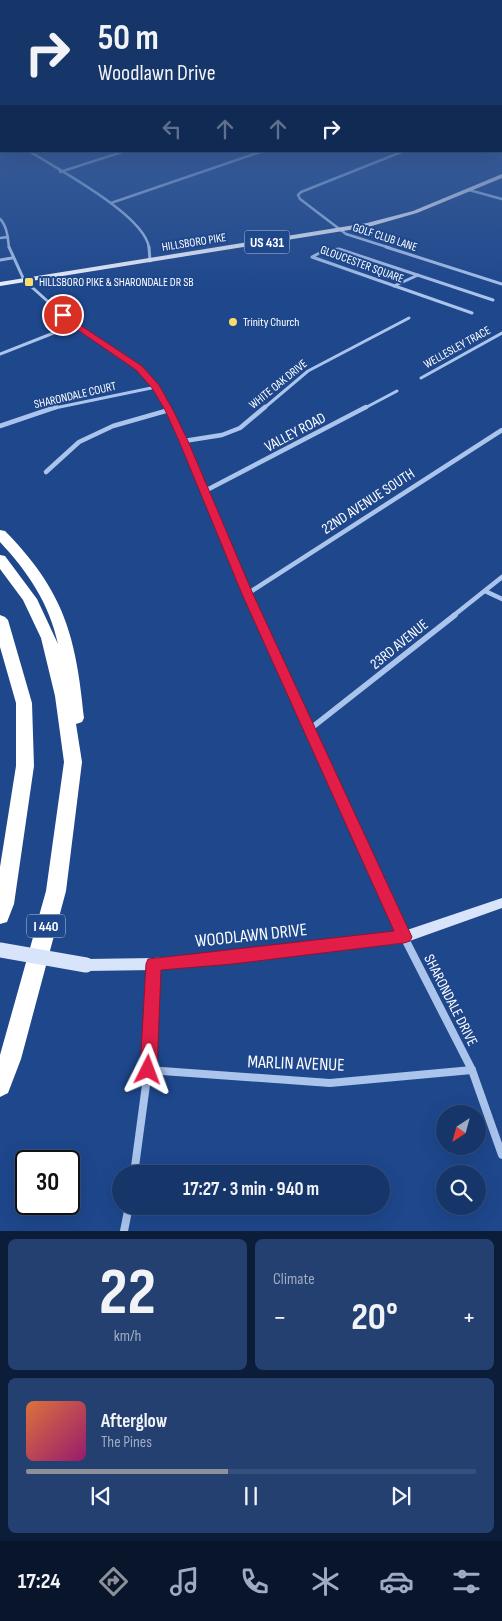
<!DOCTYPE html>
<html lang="en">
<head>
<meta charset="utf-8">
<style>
	body { margin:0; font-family:"Sofia Sans Condensed",sans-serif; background:#234071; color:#f1f3f6; height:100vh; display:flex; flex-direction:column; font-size:19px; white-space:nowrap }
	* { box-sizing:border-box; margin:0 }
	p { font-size:16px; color:#9eabc0 }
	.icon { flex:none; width:28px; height:28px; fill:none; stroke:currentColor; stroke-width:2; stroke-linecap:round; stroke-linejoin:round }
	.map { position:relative; height:1231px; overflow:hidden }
	.panel { display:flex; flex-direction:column; gap:8px; padding:8px; background:#0c1d3a; flex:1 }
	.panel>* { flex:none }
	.hud { position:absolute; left:0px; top:0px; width:502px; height:152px; box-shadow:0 5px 20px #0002,0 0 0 1px #35507d; background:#163569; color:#f1f3f6; overflow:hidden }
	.needle { width:32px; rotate:216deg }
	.controls { position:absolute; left:436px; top:1105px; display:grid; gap:10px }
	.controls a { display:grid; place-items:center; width:50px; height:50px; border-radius:50%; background:#163569; box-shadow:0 5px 20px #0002,0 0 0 1px #35507d; font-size:25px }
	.speed { position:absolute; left:15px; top:1150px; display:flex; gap:10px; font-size:25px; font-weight:700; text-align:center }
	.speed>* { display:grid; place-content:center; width:65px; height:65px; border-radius:50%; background:#163569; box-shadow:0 5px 20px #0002,0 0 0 1px #35507d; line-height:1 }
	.speed .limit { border:2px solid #111; border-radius:8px; background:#fff; color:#111 }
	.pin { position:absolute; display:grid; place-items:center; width:42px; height:42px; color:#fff; margin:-21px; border:2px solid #fff; border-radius:50%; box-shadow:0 1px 5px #0007 }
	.me { position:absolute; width:55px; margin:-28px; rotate:3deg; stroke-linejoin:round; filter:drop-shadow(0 0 4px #0008) }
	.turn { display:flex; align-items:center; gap:18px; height:105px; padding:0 15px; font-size:22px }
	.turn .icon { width:65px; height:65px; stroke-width:2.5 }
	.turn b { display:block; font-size:35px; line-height:42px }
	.lanes { display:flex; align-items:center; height:48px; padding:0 15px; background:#0003; justify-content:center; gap:25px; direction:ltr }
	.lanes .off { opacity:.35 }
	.big { font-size:38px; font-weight:700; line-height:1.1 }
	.panel .widget { flex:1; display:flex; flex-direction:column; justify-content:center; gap:8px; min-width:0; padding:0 18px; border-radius:8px; background:#234071 }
	.panel .dial { align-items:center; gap:0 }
	.dial b { font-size:65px; line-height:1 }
	.song { display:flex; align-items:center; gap:15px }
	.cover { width:60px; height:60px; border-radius:8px; background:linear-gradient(135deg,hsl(20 70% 55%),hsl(320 70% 35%)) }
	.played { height:5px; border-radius:2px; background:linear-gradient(90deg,#8c9099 45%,#35507d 45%) }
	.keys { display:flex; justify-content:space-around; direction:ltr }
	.heat { display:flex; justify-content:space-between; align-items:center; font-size:28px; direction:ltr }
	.panel .tiles { flex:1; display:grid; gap:8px; grid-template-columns:1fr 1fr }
	.widget:last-child { grid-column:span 2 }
	.trip { position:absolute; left:112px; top:1165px; width:278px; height:50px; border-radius:25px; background:#163569; box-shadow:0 5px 20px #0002,0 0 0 1px #35507d; font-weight:700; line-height:50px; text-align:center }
	.dock { display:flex; height:80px; justify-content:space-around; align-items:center; background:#09152a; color:#9eabc0 }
	.dock .icon { width:35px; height:35px }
	.dock .active { color:#8c9099 }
	.dock b { font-size:22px; color:#f1f3f6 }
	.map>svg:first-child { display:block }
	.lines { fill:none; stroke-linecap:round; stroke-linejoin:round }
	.street-far4 { stroke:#abc4ec; stroke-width:2.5 }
	.street-far3 { stroke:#abc4ec; stroke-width:3 }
	.street-far2 { stroke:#abc4ec; stroke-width:4.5 }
	.street-far1 { stroke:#abc4ec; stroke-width:5.5 }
	.street { stroke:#abc4ec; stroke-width:8 }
	.secondary { fill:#d8e4f9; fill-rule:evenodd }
	.primary { fill:#f1f5ff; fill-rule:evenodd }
	.highway { fill:#fff; fill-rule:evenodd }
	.secondary-bridge { stroke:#d8e4f9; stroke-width:15 }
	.route { fill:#e11d48; stroke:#92132f }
	.poi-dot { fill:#fbdb6b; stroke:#1e478c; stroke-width:2 }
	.labels { text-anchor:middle; stroke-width:4; stroke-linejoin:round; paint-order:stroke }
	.far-street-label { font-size:12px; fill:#fff; stroke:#1e478c }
	.far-poi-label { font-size:12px; fill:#fff; stroke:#1e478c; text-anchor:start }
	.shield { fill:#1e478c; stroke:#bcc8dc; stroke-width:1 }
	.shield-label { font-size:14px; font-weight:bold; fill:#fff }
	.street-label { font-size:15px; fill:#fff; stroke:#1e478c }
	.near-street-label { font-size:18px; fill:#fff; stroke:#1e478c }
</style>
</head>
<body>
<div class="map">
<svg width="502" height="1231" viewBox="0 0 502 1231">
	<rect width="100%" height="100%" fill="#1e478c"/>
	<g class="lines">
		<!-- street-far4 -->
		<g class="street-far4">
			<path d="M 29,151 C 57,169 145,215 149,248"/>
			<polyline points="60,172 125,151"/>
			<polyline points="469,190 502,199"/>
			<polyline points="111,203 263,151"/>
			<path d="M 0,219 C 7,226 8,238 9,248"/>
			<polyline points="0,238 8,237"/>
			<polyline points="390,248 346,234 300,199 298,195 301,192 404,151"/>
		</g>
		<!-- street-far3 -->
		<g class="street-far3">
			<polyline points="9,247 24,280 74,325 139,368 156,387 168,409"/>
			<polyline points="149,247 150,261"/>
			<polyline points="386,247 502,284"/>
			<polyline points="0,260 12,258"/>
			<polyline points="394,286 418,275"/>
			<polyline points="472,313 312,257 323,251 339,249 493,300"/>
			<polyline points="0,354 74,325"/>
			<polyline points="421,378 502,333"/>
			<polyline points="50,409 156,387"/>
			<polyline points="263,409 308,371 409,318"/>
			<polyline points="363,409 397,391"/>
		</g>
		<!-- street-far2 -->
		<g class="street-far2">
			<polyline points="168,407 184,441 257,616"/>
			<polyline points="0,426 56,407"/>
			<polyline points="184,441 222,435 240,428 265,407"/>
			<polyline points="46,472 79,442 113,426 169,410"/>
			<polyline points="203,492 366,407"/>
			<polyline points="485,591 502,599"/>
			<polyline points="247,594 502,430"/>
			<polyline points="453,616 502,577"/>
		</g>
		<!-- street-far1 -->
		<g class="street-far1">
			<polyline points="257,615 380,885"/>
			<polyline points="310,729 455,615"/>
		</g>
		<!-- street -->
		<g class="street">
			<polyline points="379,883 404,937 472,1070 502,1155"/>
			<polyline points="148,1070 330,1083 472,1070"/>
			<polyline points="134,1174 148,1070 154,964"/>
			<polyline points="124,1231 129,1206"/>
		</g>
		<!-- secondary -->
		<polygon class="secondary" points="502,898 502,908 404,943 233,963 154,970 86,971 81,969 79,965 81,961 86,959 154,958 233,951 404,931"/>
		<!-- primary -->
		<g class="primary">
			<rect x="501" y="130" width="1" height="4"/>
			<polygon points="502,174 502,178 417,213 368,227 0,286 0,282 367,223 413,211"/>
		</g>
		<!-- highway -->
		<g class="highway">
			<path d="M 0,530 L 5,531 C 64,591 76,636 84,718 L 82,722 L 76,724 L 82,762 L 66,891 L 21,1059 L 8,1093 L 0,1097 L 0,1055 L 46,891 L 64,762 L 55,696 L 41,638 L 23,600 L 0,569 L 0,555 L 5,556 L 37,599 L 58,644 C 49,603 28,572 0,542 Z"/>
			<polygon points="0,615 5,617 8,620 32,703 34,766 14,904 7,922 0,924 0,867 16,766 16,703 0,647"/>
		</g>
		<!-- secondary-bridge -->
		<polyline class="secondary-bridge" points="0,950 86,965"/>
	</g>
	<!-- sky -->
	<linearGradient id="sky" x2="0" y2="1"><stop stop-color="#10274d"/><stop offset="0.42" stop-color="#3b5e99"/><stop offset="1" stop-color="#3b5e99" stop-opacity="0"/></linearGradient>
	<rect width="502" height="295" fill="url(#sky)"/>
	<!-- route -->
	<polygon class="route" points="60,313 66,313 77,323 142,366 159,385 173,410 188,441 253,594 412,937 410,941 404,943 233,964 161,970 157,1070 155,1075 148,1077 142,1075 140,1070 146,964 148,959 394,931 242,594 179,441 165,410 152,388 136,370 72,326 60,316"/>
	<!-- markers -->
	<g class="poi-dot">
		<rect x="24" y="277" width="10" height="10" rx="2.5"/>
		<circle cx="233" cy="322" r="5"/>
	</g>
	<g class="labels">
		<!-- far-street labels -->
		<g class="far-street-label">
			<text transform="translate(385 237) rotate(18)" y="4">GOLF CLUB LANE</text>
			<text transform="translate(194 242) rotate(-9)" y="4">HILLSBORO PIKE</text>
			<text transform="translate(362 264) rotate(20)" y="4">GLOUCESTER SQUARE</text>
			<text transform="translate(457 347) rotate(-29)" y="4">WELLESLEY TRACE</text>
			<text transform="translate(278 384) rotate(-39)" y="4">WHITE OAK DRIVE</text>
			<text transform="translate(75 395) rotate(-13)" y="4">SHARONDALE COURT</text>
		</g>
		<!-- far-poi labels -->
		<g class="far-poi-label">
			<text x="39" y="286">HILLSBORO PIKE &amp; SHARONDALE DR SB</text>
			<text x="243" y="326">Trinity Church</text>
		</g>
		<!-- shield labels -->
		<g class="shield">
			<rect x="244.5" y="230.5" width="45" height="23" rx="4"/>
			<rect x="27" y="914.5" width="38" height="23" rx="4"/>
		</g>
		<g class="shield-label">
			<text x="267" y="247">US 431</text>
			<text x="46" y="931">I 440</text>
		</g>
		<!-- street labels -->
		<g class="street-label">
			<text transform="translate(295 432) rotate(-28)" y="5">VALLEY ROAD</text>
			<text transform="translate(368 501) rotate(-33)" y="5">22ND AVENUE SOUTH</text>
			<text transform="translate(399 644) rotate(-39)" y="5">23RD AVENUE</text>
			<text transform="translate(451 1000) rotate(63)" y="5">SHARONDALE DRIVE</text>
		</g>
		<!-- near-street labels -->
		<g class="near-street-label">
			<text transform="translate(251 935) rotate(-6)" y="6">WOODLAWN DRIVE</text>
			<text transform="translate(296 1063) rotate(2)" y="6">MARLIN AVENUE</text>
		</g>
	</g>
</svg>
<div class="controls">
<a><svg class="needle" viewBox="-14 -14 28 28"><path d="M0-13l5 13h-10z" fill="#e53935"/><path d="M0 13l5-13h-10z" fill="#9eabc0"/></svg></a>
<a><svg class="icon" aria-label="search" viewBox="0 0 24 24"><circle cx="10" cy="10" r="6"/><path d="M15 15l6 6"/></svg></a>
</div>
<div class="speed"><div class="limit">30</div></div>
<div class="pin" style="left:63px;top:315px;background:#d93025"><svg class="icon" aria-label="arrive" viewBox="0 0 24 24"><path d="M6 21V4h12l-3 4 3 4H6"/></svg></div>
<svg class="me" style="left:148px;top:1070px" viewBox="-20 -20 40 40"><path d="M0-17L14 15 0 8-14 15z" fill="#e11d48" stroke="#fff" stroke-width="4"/></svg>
<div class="trip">17:27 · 3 min · 940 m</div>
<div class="hud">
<div class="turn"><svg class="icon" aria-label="right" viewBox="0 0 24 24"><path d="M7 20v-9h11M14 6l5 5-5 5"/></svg><div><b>50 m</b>Woodlawn Drive</div></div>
<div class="lanes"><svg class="icon off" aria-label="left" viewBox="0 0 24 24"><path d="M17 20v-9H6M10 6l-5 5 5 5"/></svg><svg class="icon off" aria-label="ahead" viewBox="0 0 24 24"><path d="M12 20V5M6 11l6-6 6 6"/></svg><svg class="icon off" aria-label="ahead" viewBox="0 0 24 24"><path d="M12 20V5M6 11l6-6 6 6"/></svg><svg class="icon" aria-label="right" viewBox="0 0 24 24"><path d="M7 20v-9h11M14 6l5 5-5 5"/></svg></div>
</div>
</div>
<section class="panel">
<div class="tiles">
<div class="widget dial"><b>22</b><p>km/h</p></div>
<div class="widget"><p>Climate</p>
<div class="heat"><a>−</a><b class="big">20°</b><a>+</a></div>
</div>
<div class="widget">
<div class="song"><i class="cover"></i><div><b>Afterglow</b><p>The Pines</p></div></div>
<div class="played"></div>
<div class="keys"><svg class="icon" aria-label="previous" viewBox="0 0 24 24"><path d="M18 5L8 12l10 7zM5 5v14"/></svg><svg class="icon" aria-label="pause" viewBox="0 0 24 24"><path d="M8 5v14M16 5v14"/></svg><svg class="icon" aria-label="next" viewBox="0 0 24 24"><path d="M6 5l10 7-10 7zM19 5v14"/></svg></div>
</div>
</div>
</section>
<nav class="dock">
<b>17:24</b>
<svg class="icon active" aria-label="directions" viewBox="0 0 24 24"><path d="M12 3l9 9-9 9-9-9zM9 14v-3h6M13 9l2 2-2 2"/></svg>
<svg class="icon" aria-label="music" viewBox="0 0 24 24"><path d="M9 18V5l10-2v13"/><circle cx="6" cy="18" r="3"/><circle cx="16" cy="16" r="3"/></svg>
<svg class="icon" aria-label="phone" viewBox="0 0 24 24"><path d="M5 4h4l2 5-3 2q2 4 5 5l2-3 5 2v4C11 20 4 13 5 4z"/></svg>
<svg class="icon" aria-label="climate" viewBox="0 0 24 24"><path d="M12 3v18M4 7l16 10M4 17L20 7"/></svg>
<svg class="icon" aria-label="car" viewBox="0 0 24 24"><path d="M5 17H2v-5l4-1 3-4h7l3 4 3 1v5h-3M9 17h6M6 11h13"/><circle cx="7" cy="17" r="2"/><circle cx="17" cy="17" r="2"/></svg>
<svg class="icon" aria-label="filters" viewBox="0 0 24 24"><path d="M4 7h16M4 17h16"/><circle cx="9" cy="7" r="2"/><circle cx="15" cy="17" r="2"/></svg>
</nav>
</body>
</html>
